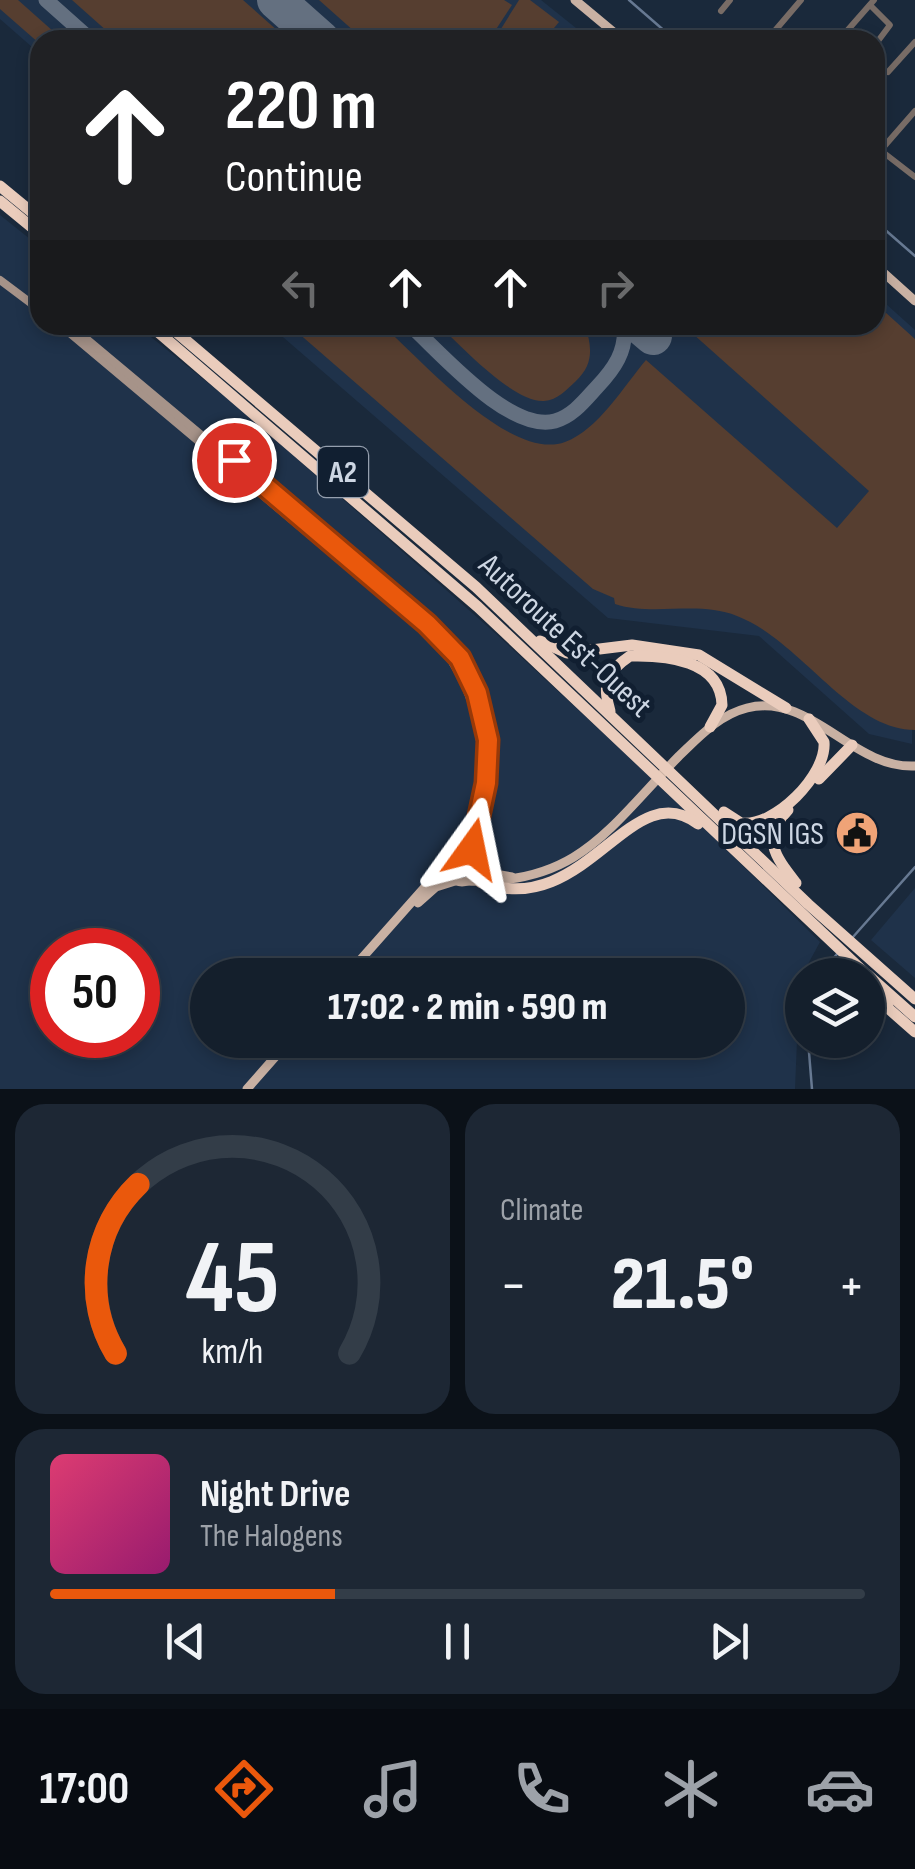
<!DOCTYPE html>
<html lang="en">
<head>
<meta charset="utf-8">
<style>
	body { margin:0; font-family:"Sofia Sans Condensed",sans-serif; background:#1d2734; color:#f1f3f6; height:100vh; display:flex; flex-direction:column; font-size:38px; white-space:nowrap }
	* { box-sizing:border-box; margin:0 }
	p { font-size:32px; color:#9da2a9 }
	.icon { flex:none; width:55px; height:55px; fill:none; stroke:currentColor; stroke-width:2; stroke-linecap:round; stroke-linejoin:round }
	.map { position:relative; height:1089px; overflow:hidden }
	.details { display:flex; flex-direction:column; gap:15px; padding:15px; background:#0b1118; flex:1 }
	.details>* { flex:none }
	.top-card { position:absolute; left:30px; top:30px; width:855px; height:305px; border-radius:30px; box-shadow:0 5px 15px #0003,0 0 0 2px #333d48; background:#202124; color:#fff; overflow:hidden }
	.buttons { position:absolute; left:785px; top:958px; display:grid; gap:20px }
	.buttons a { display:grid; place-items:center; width:100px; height:100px; border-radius:50%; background:#141f2c; box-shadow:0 5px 15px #0003,0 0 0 2px #333d48; font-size:50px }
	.speed { position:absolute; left:30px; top:928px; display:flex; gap:20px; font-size:50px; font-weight:700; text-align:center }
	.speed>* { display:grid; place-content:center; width:130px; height:130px; border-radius:50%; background:#141f2c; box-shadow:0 5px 15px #0003,0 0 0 2px #333d48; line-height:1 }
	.speed .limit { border:15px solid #d22; background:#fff; color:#111 }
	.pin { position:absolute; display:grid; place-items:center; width:85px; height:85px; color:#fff; margin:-42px; border:5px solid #fff; border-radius:50%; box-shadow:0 2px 10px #0007 }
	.me { position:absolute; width:110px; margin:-55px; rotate:12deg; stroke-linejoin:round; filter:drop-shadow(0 0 8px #0008) }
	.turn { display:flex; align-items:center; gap:35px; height:210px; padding:0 30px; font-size:45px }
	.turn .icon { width:130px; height:130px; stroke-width:2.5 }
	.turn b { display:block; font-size:70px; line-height:85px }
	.lanes { display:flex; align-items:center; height:95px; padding:0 30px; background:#0003; justify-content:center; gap:50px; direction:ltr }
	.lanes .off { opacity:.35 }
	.big { font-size:75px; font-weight:800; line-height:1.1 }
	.details .widget { flex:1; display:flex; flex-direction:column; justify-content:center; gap:15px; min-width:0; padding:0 35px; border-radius:30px; background:#1d2734 }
	.details .dial { align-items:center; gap:0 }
	.dial svg { height:260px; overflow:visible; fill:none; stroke:#333d48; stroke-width:7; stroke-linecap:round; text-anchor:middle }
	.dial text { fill:#f1f3f6; stroke:none }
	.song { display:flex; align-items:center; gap:30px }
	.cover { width:120px; height:120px; border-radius:15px; background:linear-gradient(135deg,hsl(340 70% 55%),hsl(320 70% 35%)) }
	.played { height:10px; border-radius:5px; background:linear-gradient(90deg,#ea580c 35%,#333d48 35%) }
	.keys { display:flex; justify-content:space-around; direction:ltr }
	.heat { display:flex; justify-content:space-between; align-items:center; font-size:55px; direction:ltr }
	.details .tiles { flex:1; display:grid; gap:15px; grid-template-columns:1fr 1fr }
	.widget:last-child { grid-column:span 2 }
	.trip { position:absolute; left:190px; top:958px; width:555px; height:100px; border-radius:50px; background:#141f2c; box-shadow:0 5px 15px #0003,0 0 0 2px #333d48; font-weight:800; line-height:100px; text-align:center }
	.dock { display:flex; height:160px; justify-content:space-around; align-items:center; background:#080c12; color:#9da2a9 }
	.dock .icon { width:70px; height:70px }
	.dock .current { color:#ea580c }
	.dock b { font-size:45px; color:#f1f3f6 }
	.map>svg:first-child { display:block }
	.built { fill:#1f324a; fill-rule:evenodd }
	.green { fill:#563e30 }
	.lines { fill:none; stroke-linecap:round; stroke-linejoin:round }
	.stream { stroke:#677992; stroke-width:2.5 }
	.taxiway { stroke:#647080; stroke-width:15 }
	.runway { stroke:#647080; stroke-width:38 }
	.street { stroke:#786c66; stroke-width:6 }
	.secondary { stroke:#a69389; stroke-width:8 }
	.primary { stroke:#c9b1a3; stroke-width:9 }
	.highway { stroke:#eaccbc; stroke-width:11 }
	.route-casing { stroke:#983908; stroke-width:25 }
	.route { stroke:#ea580c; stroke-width:18 }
	.labels { text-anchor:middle; stroke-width:10; stroke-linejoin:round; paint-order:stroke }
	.shield { fill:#111f31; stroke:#959fae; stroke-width:2.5 }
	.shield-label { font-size:30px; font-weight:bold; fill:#cdd6e3 }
	.street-label { font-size:32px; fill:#cdd6e3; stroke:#111f31 }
	.poi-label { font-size:32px; fill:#cdd6e3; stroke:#111f31; text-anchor:end }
</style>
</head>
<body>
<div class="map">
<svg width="915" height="1089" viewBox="0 0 915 1089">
	<rect width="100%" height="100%" fill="#1a293b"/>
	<!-- built -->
	<g class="built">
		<polygon points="0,0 541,0 591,40 40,40 40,54 0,19"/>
		<path d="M 0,215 L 40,247 L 40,325 L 136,325 L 238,407 L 495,633 L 678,802 L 820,942 L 802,975 L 799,993 L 795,1089 L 0,1089 ZM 52,950 L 138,950 L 138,1035 L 52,1035 ZM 208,975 L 728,975 L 728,1040 L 208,1040 Z"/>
		<polygon points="875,294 915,330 912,744 869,734 759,636 608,618 269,325 875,325"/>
		<polygon points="915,888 915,978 871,940"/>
	</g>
	<!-- green -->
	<g class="green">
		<polygon points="0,0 18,0 63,40 40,44 0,9"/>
		<polygon points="72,0 243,0 288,40 117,40"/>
		<polygon points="319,0 504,0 512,5 489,40 364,40"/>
		<polygon points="519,0 530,0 559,22 544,40 494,40"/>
		<path d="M 875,303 L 915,339 L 915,730 C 850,730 800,640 737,616 C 697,600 654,617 615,604 L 614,598 L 593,589 L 289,325 L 382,325 C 421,359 510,462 565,442 C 598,430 624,386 646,360 L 837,528 L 869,491 L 683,325 L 875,325 Z"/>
		<path d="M 438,325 L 585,325 C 592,347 594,364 576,381 C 566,390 558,400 544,401 C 513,403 461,345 438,325 Z"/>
	</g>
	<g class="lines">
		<!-- stream -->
		<g class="stream">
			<polyline points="629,0 675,40"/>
			<polyline points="875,221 915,256"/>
			<polyline points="853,937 915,867"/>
			<polyline points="820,975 837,954"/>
			<polyline points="808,1040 812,1089"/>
		</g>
		<!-- taxiway -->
		<g class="taxiway">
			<polyline points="46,0 91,40"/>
			<path d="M 410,325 C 442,354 510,433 555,421 C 573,416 585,400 597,387 C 614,369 627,351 624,325"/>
		</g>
		<!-- runway -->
		<g class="runway">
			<polyline points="276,0 321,40"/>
			<polyline points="640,325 653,336"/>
		</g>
		<!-- street -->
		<g class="street">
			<polyline points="870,5 890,25 875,45"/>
			<polyline points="721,11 730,0"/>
			<polyline points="767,40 801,0"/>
			<polyline points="839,40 874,0"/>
			<polyline points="888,72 915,42"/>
			<polyline points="875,146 915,177"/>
			<polyline points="881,150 915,111"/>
		</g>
		<!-- secondary -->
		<g class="secondary">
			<polyline points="0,280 40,310"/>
			<path d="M 60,325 L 435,640 C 486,694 499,792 453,854"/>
			<path d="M 70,325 L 427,624 C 475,670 499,728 483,795 C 478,815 468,837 474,857"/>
		</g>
		<!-- primary -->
		<g class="primary">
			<polyline points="575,0 623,40"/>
			<polyline points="875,265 915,301"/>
			<circle cx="462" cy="867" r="15"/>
			<polyline points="477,862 495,874 512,877"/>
			<path d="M 467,881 C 578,885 608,829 679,756 C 699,737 719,715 747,708 C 811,692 852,769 915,766"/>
			<polyline points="418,903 436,887 455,881"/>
			<polyline points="347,975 448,861"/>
			<polyline points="247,1089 290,1040"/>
		</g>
		<!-- highway -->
		<g class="highway">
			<polyline points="0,186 40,219"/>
			<polyline points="0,201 40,234"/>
			<polyline points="150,325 478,607 867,975"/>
			<polyline points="168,325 476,587 808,904 915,999"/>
			<polyline points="540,641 567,653 632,645 699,655 786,708"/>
			<path d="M 610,711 C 602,684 606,672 630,656 C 666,655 721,660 722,705 L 710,727"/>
			<polyline points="819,779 852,745"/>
			<path d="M 788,810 C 761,839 775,856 796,883"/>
			<path d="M 724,812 L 741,823 C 774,828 827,775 824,742 L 809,719"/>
			<path d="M 480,882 C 586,922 630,772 698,824"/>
			<polyline points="868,975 915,1017"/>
			<polyline points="880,987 889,1009 915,1032"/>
		</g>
	</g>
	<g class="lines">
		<!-- route casing -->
		<g class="route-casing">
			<polyline id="route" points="234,460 427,624 460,658 477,693 488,740 486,783 472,849"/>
		</g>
		<!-- route -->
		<use href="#route" class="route"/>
	</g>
	<!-- icons -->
	<defs>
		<g id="civic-disc" transform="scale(2.25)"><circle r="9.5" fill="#efa377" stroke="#111f31"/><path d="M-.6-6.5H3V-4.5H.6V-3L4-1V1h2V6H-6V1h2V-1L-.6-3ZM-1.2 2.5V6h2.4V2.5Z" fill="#111"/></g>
	</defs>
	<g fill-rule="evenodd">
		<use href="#civic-disc" x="857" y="833"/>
	</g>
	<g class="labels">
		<!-- shield labels -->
		<rect class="shield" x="318" y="447" width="50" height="50" rx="8"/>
		<g class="shield-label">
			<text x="343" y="482">A2</text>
		</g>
		<!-- street labels -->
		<g class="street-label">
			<text transform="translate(566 635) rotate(43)" y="11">Autoroute Est-Ouest</text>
		</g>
		<!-- poi labels -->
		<g class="poi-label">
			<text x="824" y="844">DGSN IGS</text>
		</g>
	</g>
</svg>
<div class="buttons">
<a><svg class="icon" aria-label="layers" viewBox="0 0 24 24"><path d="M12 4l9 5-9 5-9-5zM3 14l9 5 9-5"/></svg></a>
</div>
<div class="speed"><div class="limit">50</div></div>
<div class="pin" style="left:234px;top:460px;background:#d93025"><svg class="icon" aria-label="arrive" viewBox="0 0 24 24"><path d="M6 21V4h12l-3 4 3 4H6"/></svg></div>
<svg class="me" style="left:472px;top:849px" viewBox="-20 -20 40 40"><path d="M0-17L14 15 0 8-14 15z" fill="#ea580c" stroke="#fff" stroke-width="4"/></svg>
<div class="trip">17:02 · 2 min · 590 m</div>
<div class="top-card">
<div class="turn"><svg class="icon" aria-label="ahead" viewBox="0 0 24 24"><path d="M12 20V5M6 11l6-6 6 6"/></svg><div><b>220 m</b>Continue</div></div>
<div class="lanes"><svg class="icon off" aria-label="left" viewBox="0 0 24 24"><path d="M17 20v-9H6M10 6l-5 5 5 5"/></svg><svg class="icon" aria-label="ahead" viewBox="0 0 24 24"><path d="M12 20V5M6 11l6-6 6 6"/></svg><svg class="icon" aria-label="ahead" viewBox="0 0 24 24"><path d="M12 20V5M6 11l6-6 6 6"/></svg><svg class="icon off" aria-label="right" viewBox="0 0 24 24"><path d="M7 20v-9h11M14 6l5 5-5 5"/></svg></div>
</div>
</div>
<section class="details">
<div class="tiles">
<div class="widget dial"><svg viewBox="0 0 100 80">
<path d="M14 69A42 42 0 1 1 86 69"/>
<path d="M14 69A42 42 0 0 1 21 17" stroke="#ea580c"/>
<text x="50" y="56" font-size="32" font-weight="700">45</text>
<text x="50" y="72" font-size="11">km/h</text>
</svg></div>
<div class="widget"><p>Climate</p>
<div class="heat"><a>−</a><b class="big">21.5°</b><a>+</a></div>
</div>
<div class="widget">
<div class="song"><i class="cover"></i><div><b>Night Drive</b><p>The Halogens</p></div></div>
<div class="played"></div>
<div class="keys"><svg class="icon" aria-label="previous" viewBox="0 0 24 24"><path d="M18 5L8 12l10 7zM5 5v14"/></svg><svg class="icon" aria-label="pause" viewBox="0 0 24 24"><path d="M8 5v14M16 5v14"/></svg><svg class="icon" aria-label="next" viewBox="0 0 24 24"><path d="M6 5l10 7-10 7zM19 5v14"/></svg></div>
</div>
</div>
</section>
<nav class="dock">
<b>17:00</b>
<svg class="icon current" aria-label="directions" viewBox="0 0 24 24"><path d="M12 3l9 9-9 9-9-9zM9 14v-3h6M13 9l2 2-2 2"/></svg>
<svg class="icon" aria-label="music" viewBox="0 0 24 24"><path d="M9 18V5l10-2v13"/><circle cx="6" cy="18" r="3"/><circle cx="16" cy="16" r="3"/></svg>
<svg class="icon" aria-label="phone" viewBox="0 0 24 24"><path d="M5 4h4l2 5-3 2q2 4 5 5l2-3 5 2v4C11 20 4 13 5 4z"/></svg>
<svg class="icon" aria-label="climate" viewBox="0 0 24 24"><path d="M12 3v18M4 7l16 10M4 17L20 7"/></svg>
<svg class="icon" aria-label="car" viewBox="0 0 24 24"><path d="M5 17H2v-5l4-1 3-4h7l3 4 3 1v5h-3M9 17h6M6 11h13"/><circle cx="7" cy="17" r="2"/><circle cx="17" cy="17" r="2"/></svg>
</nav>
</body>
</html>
